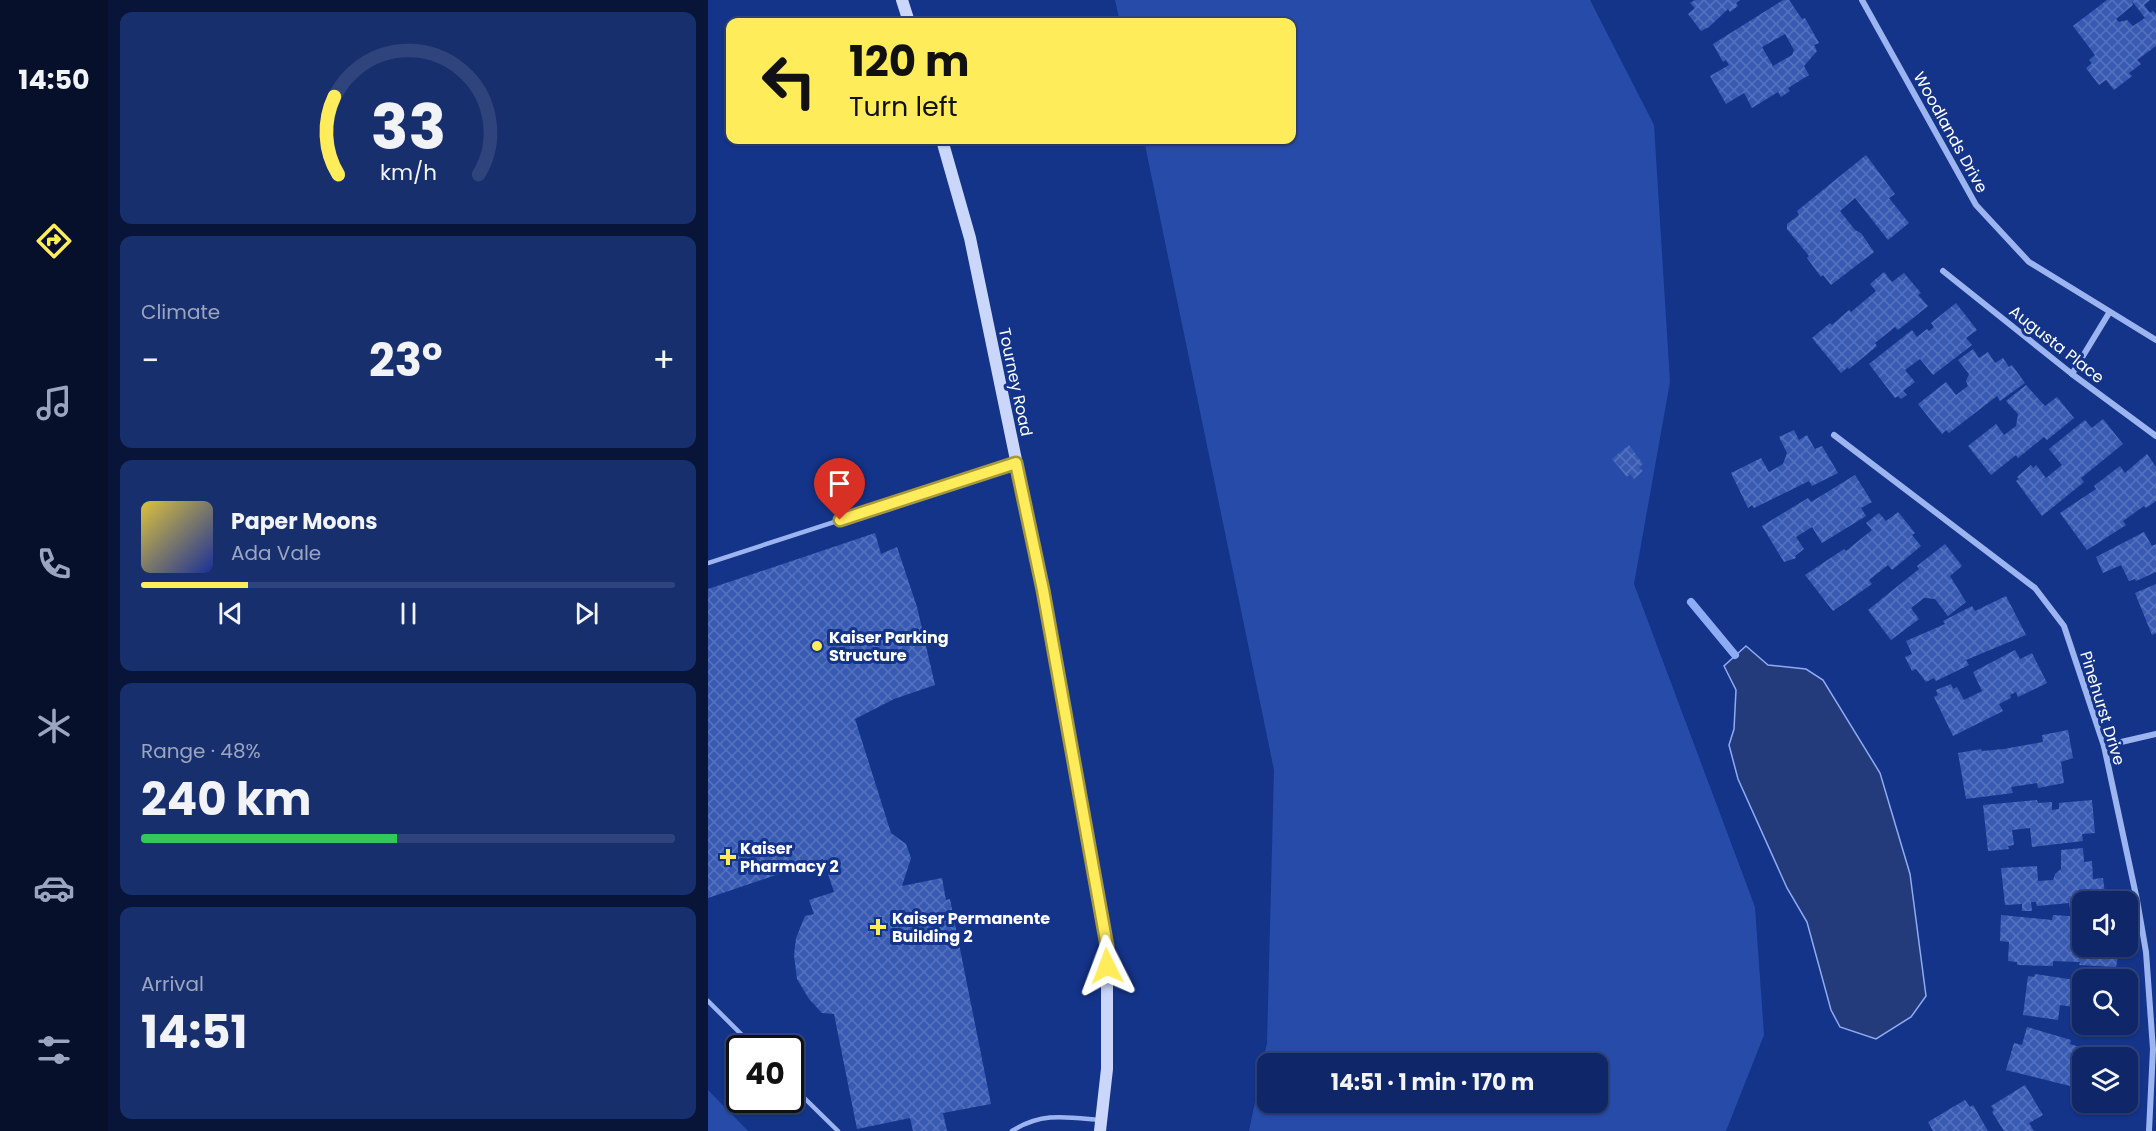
<!DOCTYPE html>
<html lang="en">
<head>
<meta charset="utf-8">
<style>
	body { margin:0; font-family:Poppins,sans-serif; background:#182f6e; color:#f1f3f6; height:100vh; display:flex; flex-direction:column; font-size:22px; white-space:nowrap }
	* { box-sizing:border-box; margin:0 }
	p { font-size:20px; color:#9ba5c0 }
	.icon { flex:none; width:33px; height:33px; fill:none; stroke:currentColor; stroke-width:2; stroke-linecap:round; stroke-linejoin:round }
	.map { position:relative; flex:1; overflow:hidden }
	.sheet { display:flex; flex-direction:column; gap:12px; padding:12px; background:#081539; width:600px }
	.sheet>* { flex:none }
	.top-card { position:absolute; left:18px; top:18px; width:570px; height:126px; border-radius:12px; box-shadow:0 2px 4px #0004,0 0 0 2px #2f447c; background:#ffec5b; color:#111; overflow:hidden }
	.fabs { position:absolute; left:1364px; top:891px; display:grid; gap:12px }
	.fabs a { display:grid; place-items:center; width:66px; height:66px; border-radius:12px; background:#0f2768; box-shadow:0 2px 4px #0004,0 0 0 2px #2f447c; font-size:30px }
	.speed { position:absolute; left:18px; top:1035px; display:flex; gap:12px; font-size:30px; font-weight:700; text-align:center }
	.speed>* { display:grid; place-content:center; width:78px; height:78px; border-radius:50%; background:#0f2768; box-shadow:0 2px 4px #0004,0 0 0 2px #2f447c; line-height:1 }
	.speed .limit { border:3px solid #111; border-radius:9px; background:#fff; color:#111 }
	.pin { position:absolute; display:grid; place-items:center; width:51px; height:51px; color:#fff; margin:-62px -26px; border-radius:50% 50% 50% 0; rotate:-45deg; box-shadow:0 0 6px #0007 }
	.pin .icon { rotate:45deg }
	.me { position:absolute; width:66px; margin:-33px; rotate:357deg; stroke-linejoin:round; filter:drop-shadow(0 0 4px #0008) }
	.turn { display:flex; align-items:center; gap:21px; height:126px; padding:0 24px; font-size:27px }
	.turn .icon { width:78px; height:78px; stroke-width:2.5 }
	.turn b { display:block; font-size:42px; line-height:51px }
	.big { font-size:45px; font-weight:700; line-height:1.1 }
	.sheet .tile { flex:1; display:flex; flex-direction:column; justify-content:center; gap:9px; min-width:0; padding:0 21px; border-radius:12px; background:#182f6e }
	.sheet .dial { align-items:center; gap:0 }
	.dial svg { height:156px; overflow:visible; fill:none; stroke:#2f447c; stroke-width:7; stroke-linecap:round; text-anchor:middle }
	.dial text { fill:#f1f3f6; stroke:none }
	.song { display:flex; align-items:center; gap:18px }
	.cover { width:72px; height:72px; border-radius:9px; background:linear-gradient(135deg,hsl(50 70% 55%),hsl(230 70% 35%)) }
	.played { height:6px; border-radius:3px; background:linear-gradient(90deg,#ffec5b 20%,#2f447c 20%) }
	.keys { display:flex; justify-content:space-around; direction:ltr }
	.heat { display:flex; justify-content:space-between; align-items:center; font-size:33px; direction:ltr }
	.charge { height:9px; border-radius:4px; background:linear-gradient(90deg,#34c759 48%,#2f447c 0) }
	.trip { position:absolute; left:549px; top:1053px; width:351px; height:60px; border-radius:12px; background:#0f2768; box-shadow:0 2px 4px #0004,0 0 0 2px #2f447c; font-weight:700; line-height:60px; text-align:center }
	main { display:flex; flex:1; min-height:0 }
	.tab-bar { display:flex; flex-direction:column; width:108px; justify-content:space-around; align-items:center; background:#06102a; color:#9ba5c0 }
	.tab-bar .icon { width:42px; height:42px }
	.tab-bar .selected { color:#ffec5b }
	.tab-bar b { font-size:27px; color:#f1f3f6 }
	.map>svg:first-child { display:block }
	.green { fill:#264ba9; fill-rule:evenodd }
	.water { fill:#233a7b; stroke:#8eacf3; stroke-width:1.5 }
	.lines { fill:none; stroke-linecap:round; stroke-linejoin:round }
	.stream { stroke:#8eacf3; stroke-width:8 }
	.building { fill:url(#building-cross-hatch); fill-rule:evenodd }
	.lane { stroke:#9cb4f0; stroke-width:4.5 }
	.street { stroke:#9cb4f0; stroke-width:6 }
	.secondary { stroke:#cad7fb; stroke-width:12 }
	.route-casing { stroke:#a6993b; stroke-width:15 }
	.route { stroke:#ffec5b; stroke-width:10 }
	.poi-dot { fill:#ffec5b; stroke:#14348a; stroke-width:2 }
	.labels { text-anchor:middle; stroke-width:6; stroke-linejoin:round; paint-order:stroke }
	.street-label { font-size:16px; fill:#fff; stroke:#14348a }
	.poi-label { font-size:16px; font-weight:bold; fill:#fff; stroke:#14348a; text-anchor:start }
</style>
</head>
<body>
<main>
<nav class="tab-bar">
<b>14:50</b>
<svg class="icon selected" aria-label="directions" viewBox="0 0 24 24"><path d="M12 3l9 9-9 9-9-9zM9 14v-3h6M13 9l2 2-2 2"/></svg>
<svg class="icon" aria-label="music" viewBox="0 0 24 24"><path d="M9 18V5l10-2v13"/><circle cx="6" cy="18" r="3"/><circle cx="16" cy="16" r="3"/></svg>
<svg class="icon" aria-label="phone" viewBox="0 0 24 24"><path d="M5 4h4l2 5-3 2q2 4 5 5l2-3 5 2v4C11 20 4 13 5 4z"/></svg>
<svg class="icon" aria-label="climate" viewBox="0 0 24 24"><path d="M12 3v18M4 7l16 10M4 17L20 7"/></svg>
<svg class="icon" aria-label="car" viewBox="0 0 24 24"><path d="M5 17H2v-5l4-1 3-4h7l3 4 3 1v5h-3M9 17h6M6 11h13"/><circle cx="7" cy="17" r="2"/><circle cx="17" cy="17" r="2"/></svg>
<svg class="icon" aria-label="filters" viewBox="0 0 24 24"><path d="M4 7h16M4 17h16"/><circle cx="9" cy="7" r="2"/><circle cx="15" cy="17" r="2"/></svg>
</nav>
<section class="sheet">
<div class="tile dial"><svg viewBox="0 0 100 80">
<path d="M14 69A42 42 0 1 1 86 69"/>
<path d="M14 69A42 42 0 0 1 12 29" stroke="#ffec5b"/>
<text x="50" y="56" font-size="32" font-weight="700">33</text>
<text x="50" y="72" font-size="11">km/h</text>
</svg></div>
<div class="tile"><p>Climate</p>
<div class="heat"><a>−</a><b class="big">23°</b><a>+</a></div>
</div>
<div class="tile">
<div class="song"><i class="cover"></i><div><b>Paper Moons</b><p>Ada Vale</p></div></div>
<div class="played"></div>
<div class="keys"><svg class="icon" aria-label="previous" viewBox="0 0 24 24"><path d="M18 5L8 12l10 7zM5 5v14"/></svg><svg class="icon" aria-label="pause" viewBox="0 0 24 24"><path d="M8 5v14M16 5v14"/></svg><svg class="icon" aria-label="next" viewBox="0 0 24 24"><path d="M6 5l10 7-10 7zM19 5v14"/></svg></div>
</div>
<div class="tile"><p>Range · 48%</p><b class="big">240 km</b><div class="charge"></div></div>
<div class="tile"><p>Arrival</p><b class="big">14:51</b></div>
</section>
<div class="map">
<svg width="1448" height="1131" viewBox="0 0 1448 1131">
	<defs>
		<pattern id="building-cross-hatch" width="8" height="8" patternUnits="userSpaceOnUse" patternTransform="scale(1.5)"><rect width="8" height="8" fill="#385ab2"/><path d="M0 0l8 8M0 8l8-8" fill="none" stroke="#5673be"/></pattern>
	</defs>
	<rect width="100%" height="100%" fill="#14348a"/>
	<!-- green -->
	<g class="green">
		<path d="M 407,0 L 882,0 L 946,125 L 962,382 L 926,584 L 1047,907 L 1056,1035 L 1018,1131 L 541,1131 L 559,1043 L 566,770 L 436,140 L 584,140 L 584,22 L 412,22 ZM 560,1064 L 890,1064 L 890,1102 L 560,1102 Z"/>
		<polygon points="0,1090 40,1131 0,1131"/>
	</g>
	<!-- water -->
	<polygon class="water" points="1038,646 1060,665 1098,669 1115,680 1172,773 1202,874 1218,996 1203,1017 1168,1039 1132,1027 1123,1010 1099,922 1079,888 1030,779 1021,745 1026,729 1028,690 1016,666"/>
	<g class="lines">
		<!-- stream -->
		<polyline class="stream" points="983,602 1027,655"/>
	</g>
	<!-- building -->
	<g class="building">
		<polygon points="987,0 1032,0 1028,3 1030,6 1022,12 1020,9 1001,27 993,31 980,14 987,8 982,3"/>
		<path d="M 1075,0 L 1081,0 L 1094,19 L 1097,18 L 1111,43 L 1106,45 L 1109,51 L 1096,66 L 1101,75 L 1080,88 L 1082,91 L 1073,97 L 1070,92 L 1044,108 L 1036,93 L 1018,104 L 1002,76 L 1021,65 L 1018,60 L 1015,62 L 1005,44 ZM 1077,34 L 1086,50 L 1084,55 L 1065,66 L 1054,47 Z"/>
		<path d="M 1399,0 L 1442,0 L 1436,5 L 1442,13 L 1445,11 L 1448,14 L 1448,46 L 1429,60 L 1433,64 L 1421,73 L 1424,76 L 1406,90 L 1398,80 L 1391,85 L 1378,68 L 1384,63 L 1381,60 L 1387,55 L 1365,26 ZM 1424,1 L 1437,18 L 1425,26 L 1419,20 L 1411,22 L 1408,19 L 1425,5 Z"/>
		<polygon points="1158,155 1187,194 1181,198 1201,223 1180,240 1147,198 1132,211 1147,230 1153,233 1166,252 1123,285 1115,275 1113,277 1099,258 1101,256 1079,229 1079,224 1091,215 1089,211"/>
		<polygon points="1176,272 1184,282 1196,273 1213,293 1210,295 1220,306 1190,330 1187,327 1167,343 1169,346 1141,369 1140,367 1133,373 1104,338 1122,323 1124,325 1141,310 1143,312 1168,291 1162,284"/>
		<polygon points="1248,303 1269,330 1258,338 1264,345 1225,375 1212,359 1197,370 1207,382 1195,391 1199,395 1193,399 1190,396 1187,398 1161,364 1204,330 1209,337 1219,329 1221,331 1226,327 1223,323"/>
		<polygon points="1265,349 1271,358 1280,352 1287,363 1295,358 1301,367 1304,365 1317,383 1292,401 1289,396 1241,433 1238,430 1234,434 1210,404 1238,382 1248,395 1260,386 1258,381 1261,374 1250,360"/>
		<polygon points="1318,385 1337,406 1349,397 1366,418 1339,440 1336,437 1310,458 1308,455 1283,475 1260,446 1288,424 1296,435 1308,426 1310,414 1298,401"/>
		<polygon points="1395,419 1415,444 1373,478 1376,482 1334,516 1308,481 1311,479 1309,477 1323,465 1325,468 1328,465 1338,478 1354,465 1341,449 1377,420 1384,428"/>
		<polygon points="1086,430 1091,440 1099,435 1107,449 1114,446 1130,473 1104,486 1101,481 1046,508 1044,505 1040,508 1023,473 1053,458 1061,472 1075,464 1079,453 1071,437"/>
		<polygon points="921,445 935,464 931,467 935,471 926,479 922,474 919,477 904,459"/>
		<polygon points="1439,454 1448,467 1448,501 1438,508 1436,506 1415,521 1418,525 1379,550 1352,513 1388,489 1386,486 1412,466 1417,473"/>
		<polygon points="1147,475 1164,502 1153,508 1158,516 1114,543 1104,527 1088,537 1096,549 1087,556 1088,558 1076,562 1054,526 1100,498 1103,502"/>
		<polygon points="1190,512 1207,533 1204,535 1213,546 1184,570 1180,565 1161,580 1164,584 1125,611 1097,575 1136,549 1138,551 1164,530 1158,523 1171,513 1178,521"/>
		<polygon points="1436,532 1444,546 1448,544 1448,572 1428,581 1427,579 1421,581 1413,565 1395,573 1388,557"/>
		<polygon points="167,533 173,554 189,547 209,607 227,685 186,699 147,719 183,833 198,844 203,858 194,886 234,878 238,900 242,899 283,1104 235,1113 239,1131 205,1131 202,1118 149,1129 126,1014 114,1013 101,999 89,979 86,955 88,938 97,916 106,914 101,900 126,892 115,859 0,898 0,589"/>
		<polygon points="1237,544 1254,566 1242,576 1258,602 1240,616 1227,599 1216,598 1203,608 1211,619 1183,640 1160,610 1211,569 1209,566"/>
		<polygon points="1448,584 1448,633 1444,635 1427,593"/>
		<polygon points="1298,596 1318,635 1258,660 1261,665 1228,681 1226,678 1218,682 1208,669 1204,671 1197,657 1204,654 1198,641 1237,624 1235,621 1264,606 1267,611"/>
		<polygon points="1307,650 1312,659 1324,653 1339,683 1310,697 1308,692 1302,695 1303,698 1291,704 1295,711 1245,736 1226,697 1230,695 1228,690 1243,684 1245,689 1249,687 1256,700 1274,691 1265,672"/>
		<polygon points="1360,730 1365,758 1353,762 1356,783 1330,788 1329,783 1303,787 1305,793 1258,799 1250,753 1273,749 1274,751 1296,749 1335,742 1334,735"/>
		<polygon points="1329,800 1330,803 1344,802 1344,810 1351,809 1351,803 1384,800 1387,833 1374,834 1375,841 1324,847 1322,828 1304,830 1306,845 1300,846 1301,849 1280,851 1275,805"/>
		<polygon points="1375,848 1376,862 1384,861 1385,879 1395,878 1398,902 1374,902 1374,907 1362,909 1361,903 1329,906 1328,902 1323,902 1324,911 1314,911 1314,904 1297,905 1293,868 1329,866 1330,881 1345,880 1347,874 1353,869 1353,850"/>
		<polygon points="1293,915 1344,920 1345,915 1374,917 1374,946 1412,946 1408,967 1371,965 1372,962 1345,961 1345,966 1309,965 1309,962 1300,961 1301,942 1292,941"/>
		<polygon points="1327,974 1374,981 1374,1016 1366,1007 1352,1005 1350,1020 1315,1015 1320,976 1326,977"/>
		<polygon points="1373,1024 1392,1024 1390,1037 1371,1034"/>
		<polygon points="1319,1027 1363,1040 1362,1044 1387,1052 1388,1048 1415,1056 1374,1058 1374,1089 1298,1070 1306,1043 1314,1045"/>
		<polygon points="1317,1085 1335,1115 1321,1123 1326,1131 1296,1131 1284,1112 1286,1110 1283,1106"/>
		<polygon points="1257,1100 1262,1107 1265,1105 1280,1131 1225,1131 1220,1122"/>
	</g>
	<g class="lines">
		<!-- lane -->
		<g class="lane">
			<polyline points="0,563 308,463"/>
			<polyline points="0,1001 47,1048"/>
			<polyline points="82,1084 130,1131"/>
			<path d="M 304,1131 C 334,1112 358,1117 391,1120"/>
		</g>
		<!-- street -->
		<g class="street">
			<polyline points="1154,0 1268,205 1321,262 1448,340"/>
			<polyline points="1235,271 1364,374 1448,436"/>
			<polyline points="1364,374 1401,313"/>
			<polyline points="1126,435 1327,588 1356,626 1396,746 1429,900 1438,952 1445,1049 1441,1131"/>
			<polyline points="1396,746 1448,734"/>
		</g>
		<!-- secondary -->
		<g class="secondary">
			<polyline points="194,0 201,22"/>
			<polyline points="234,140 262,238 335,590 399,946 399,1069 392,1131"/>
		</g>
	</g>
	<g class="lines">
		<!-- route casing -->
		<g class="route-casing">
			<polyline id="route" points="132,520 308,463 335,590 399,946 399,966"/>
		</g>
		<!-- route -->
		<use href="#route" class="route"/>
	</g>
	<!-- markers -->
	<g class="poi-dot">
		<circle cx="109" cy="646" r="6"/>
		<path d="M17 848h6v6h6v6h-6v6h-6v-6h-6v-6h6z"/>
		<path d="M167 918h6v6h6v6h-6v6h-6v-6h-6v-6h6z"/>
	</g>
	<g class="labels">
		<!-- street labels -->
		<g class="street-label">
			<text transform="translate(1243 132) rotate(61)" y="6">Woodlands Drive</text>
			<text transform="translate(1349 344) rotate(38)" y="6">Augusta Place</text>
			<text transform="translate(308 382) rotate(78)" y="6">Tourney Road</text>
			<text transform="translate(1395 708) rotate(73)" y="6">Pinehurst Drive</text>
		</g>
		<!-- poi labels -->
		<g class="poi-label">
			<text x="121" y="643">Kaiser Parking<tspan x="121" dy="18">Structure</tspan></text>
			<text x="32" y="854">Kaiser<tspan x="32" dy="18">Pharmacy 2</tspan></text>
			<text x="184" y="924">Kaiser Permanente<tspan x="184" dy="18">Building 2</tspan></text>
		</g>
	</g>
</svg>
<div class="fabs">
<a><svg class="icon" aria-label="sound" viewBox="0 0 24 24"><path d="M4 9h4l5-4v14l-5-4H4zM17 9q2 3 0 6"/></svg></a>
<a><svg class="icon" aria-label="search" viewBox="0 0 24 24"><circle cx="10" cy="10" r="6"/><path d="M15 15l6 6"/></svg></a>
<a><svg class="icon" aria-label="layers" viewBox="0 0 24 24"><path d="M12 4l9 5-9 5-9-5zM3 14l9 5 9-5"/></svg></a>
</div>
<div class="speed"><div class="limit">40</div></div>
<div class="pin" style="left:132px;top:520px;background:#d93025"><svg class="icon" aria-label="arrive" viewBox="0 0 24 24"><path d="M6 21V4h12l-3 4 3 4H6"/></svg></div>
<svg class="me" style="left:399px;top:966px" viewBox="-20 -20 40 40"><path d="M0-17L14 15 0 8-14 15z" fill="#ffec5b" stroke="#fff" stroke-width="4"/></svg>
<div class="trip">14:51 · 1 min · 170 m</div>
<div class="top-card">
<div class="turn"><svg class="icon" aria-label="left" viewBox="0 0 24 24"><path d="M17 20v-9H6M10 6l-5 5 5 5"/></svg><div><b>120 m</b>Turn left</div></div>
</div>
</div>
</main>
</body>
</html>
